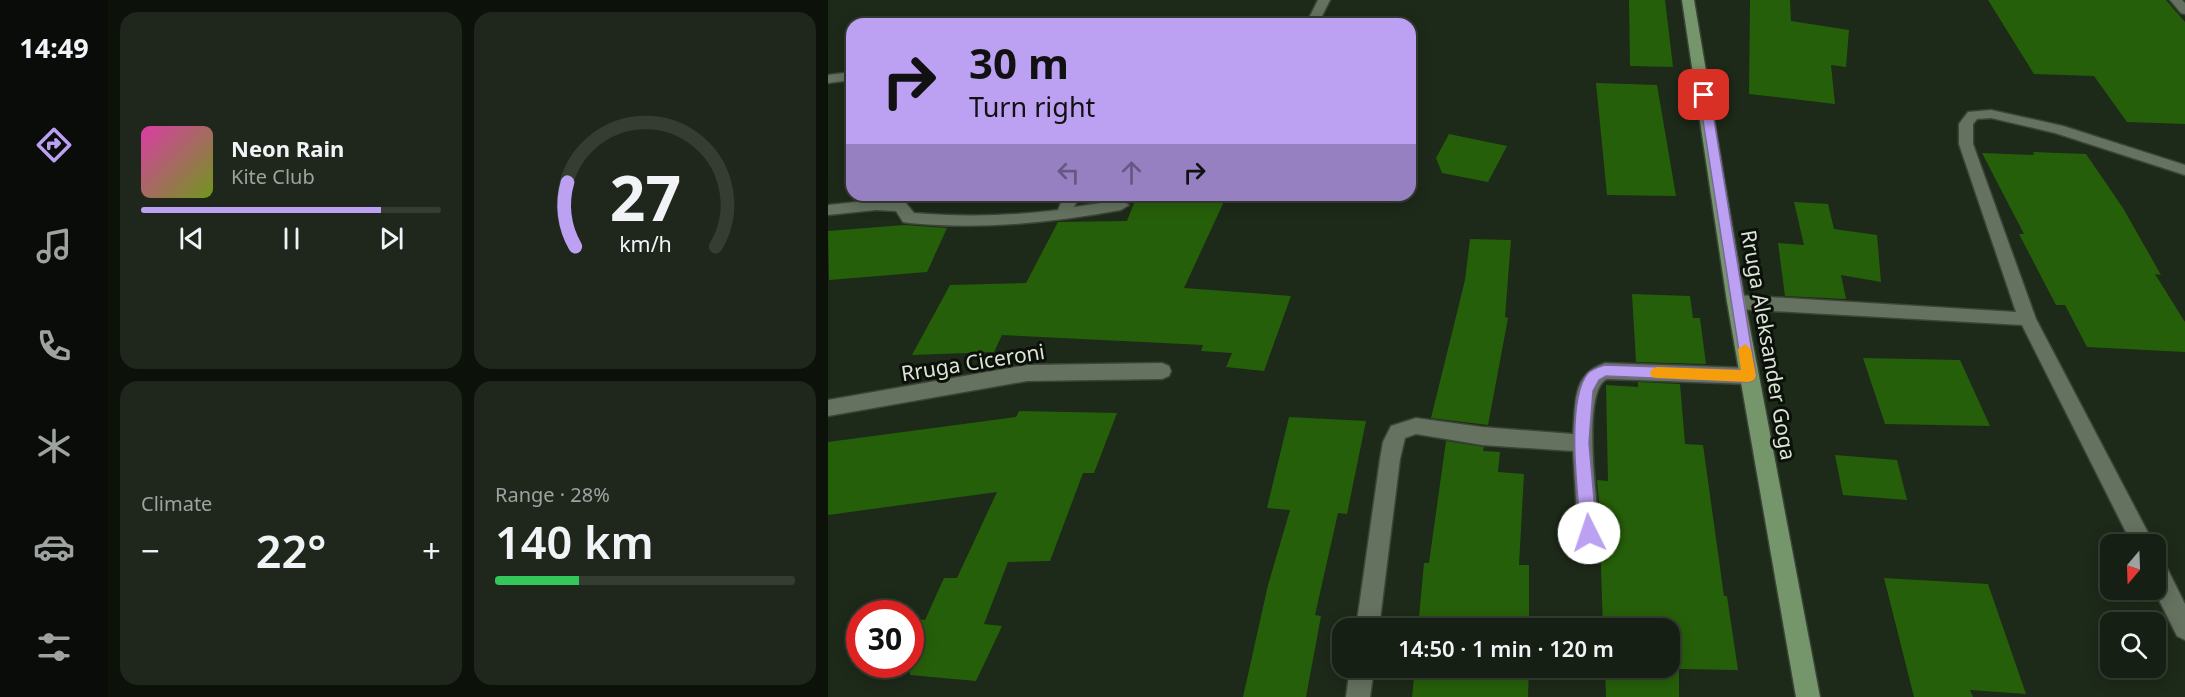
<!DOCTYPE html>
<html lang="en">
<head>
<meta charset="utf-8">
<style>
	body { margin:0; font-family:"Noto Sans",sans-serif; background:#1f271c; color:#f1f3f6; height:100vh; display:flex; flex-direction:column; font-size:22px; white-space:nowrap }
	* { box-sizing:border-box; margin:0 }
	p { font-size:20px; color:#9ea2a0 }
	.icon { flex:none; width:33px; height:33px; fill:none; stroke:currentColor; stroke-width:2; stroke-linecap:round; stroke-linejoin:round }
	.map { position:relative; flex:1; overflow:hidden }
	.drawer { display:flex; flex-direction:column; gap:12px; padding:12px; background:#0c110a; width:720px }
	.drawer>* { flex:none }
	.banner { position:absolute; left:18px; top:18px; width:570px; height:183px; border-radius:18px; box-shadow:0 3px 15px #0003,0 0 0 2px #353d33; background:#bca0f2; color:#111; overflow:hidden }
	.needle { width:39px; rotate:199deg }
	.tools { position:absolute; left:1272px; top:534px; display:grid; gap:12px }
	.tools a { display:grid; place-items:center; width:66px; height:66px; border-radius:12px; background:#161f13; box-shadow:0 3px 15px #0003,0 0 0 2px #353d33; font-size:30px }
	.speed { position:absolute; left:18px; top:600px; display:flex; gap:12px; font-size:30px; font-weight:700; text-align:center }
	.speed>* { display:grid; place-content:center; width:78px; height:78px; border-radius:50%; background:#161f13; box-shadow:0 3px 15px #0003,0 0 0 2px #353d33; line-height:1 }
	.speed .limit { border:9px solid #d22; background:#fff; color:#111 }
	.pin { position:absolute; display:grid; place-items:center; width:51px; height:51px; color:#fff; margin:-26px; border-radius:12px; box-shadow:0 3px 9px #0006 }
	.me { position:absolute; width:66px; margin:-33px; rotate:356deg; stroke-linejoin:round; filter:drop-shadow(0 0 4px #0008) }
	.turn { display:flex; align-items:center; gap:21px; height:126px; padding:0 24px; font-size:27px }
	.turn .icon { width:78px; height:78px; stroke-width:2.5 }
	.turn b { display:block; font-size:42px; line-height:51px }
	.lanes { display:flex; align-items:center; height:57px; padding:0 24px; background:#0003; justify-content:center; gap:30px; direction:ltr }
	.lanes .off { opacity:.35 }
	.big { font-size:45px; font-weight:600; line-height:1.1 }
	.drawer .widget { flex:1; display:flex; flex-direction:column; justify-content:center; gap:9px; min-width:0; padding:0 21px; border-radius:18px; background:#1f271c }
	.drawer .dial { align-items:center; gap:0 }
	.dial svg { height:156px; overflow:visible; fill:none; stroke:#353d33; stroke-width:7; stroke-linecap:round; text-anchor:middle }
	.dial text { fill:#f1f3f6; stroke:none }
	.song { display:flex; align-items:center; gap:18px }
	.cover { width:72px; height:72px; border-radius:9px; background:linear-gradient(135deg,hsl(320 70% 55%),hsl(80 70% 35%)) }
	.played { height:6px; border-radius:3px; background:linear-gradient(90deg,#bca0f2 80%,#353d33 80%) }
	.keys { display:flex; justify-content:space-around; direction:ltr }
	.heat { display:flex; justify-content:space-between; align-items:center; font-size:33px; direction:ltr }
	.charge { height:9px; border-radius:4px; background:linear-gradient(90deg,#34c759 28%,#353d33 0) }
	.drawer .tiles { flex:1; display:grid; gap:12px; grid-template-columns:repeat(2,1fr) }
	.trip { position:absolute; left:504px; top:618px; width:348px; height:60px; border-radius:18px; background:#161f13; box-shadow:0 3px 15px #0003,0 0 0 2px #353d33; font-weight:600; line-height:60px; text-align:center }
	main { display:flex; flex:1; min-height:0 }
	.tab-bar { display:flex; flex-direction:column; width:108px; justify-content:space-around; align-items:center; background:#090c08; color:#9ea2a0 }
	.tab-bar .icon { width:42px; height:42px }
	.tab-bar .selected { color:#bca0f2 }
	.tab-bar b { font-size:27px; color:#f1f3f6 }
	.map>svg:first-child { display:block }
	.building { fill:#265f09 }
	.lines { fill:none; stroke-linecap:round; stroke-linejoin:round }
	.street-casing { stroke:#3a4437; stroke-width:3 }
	.primary-casing { stroke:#3a4437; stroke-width:3 }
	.street { fill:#64725f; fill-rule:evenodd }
	.primary { fill:#75956b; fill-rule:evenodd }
	.route { fill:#bca0f2; stroke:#7a689d; stroke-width:1.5 }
	.slow { fill:#f59e0b }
	.labels { text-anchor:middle; stroke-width:6; stroke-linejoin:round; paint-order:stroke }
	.street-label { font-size:21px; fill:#dce4d9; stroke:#0b1009 }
</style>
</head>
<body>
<main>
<nav class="tab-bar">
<b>14:49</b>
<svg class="icon selected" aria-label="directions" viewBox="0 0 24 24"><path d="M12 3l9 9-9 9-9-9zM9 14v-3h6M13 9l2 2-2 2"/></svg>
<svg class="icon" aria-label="music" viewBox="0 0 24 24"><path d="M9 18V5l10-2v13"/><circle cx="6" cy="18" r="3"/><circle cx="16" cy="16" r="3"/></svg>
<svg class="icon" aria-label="phone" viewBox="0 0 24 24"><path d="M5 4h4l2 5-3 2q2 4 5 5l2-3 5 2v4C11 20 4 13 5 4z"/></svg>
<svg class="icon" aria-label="climate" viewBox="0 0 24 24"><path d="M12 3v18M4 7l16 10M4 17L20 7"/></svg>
<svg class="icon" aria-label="car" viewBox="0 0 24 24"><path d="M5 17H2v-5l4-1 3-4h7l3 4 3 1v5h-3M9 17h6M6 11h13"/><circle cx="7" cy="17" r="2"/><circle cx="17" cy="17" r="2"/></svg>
<svg class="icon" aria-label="filters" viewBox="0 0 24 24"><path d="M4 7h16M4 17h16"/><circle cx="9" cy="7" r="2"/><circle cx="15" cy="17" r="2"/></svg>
</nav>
<section class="drawer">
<div class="tiles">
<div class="widget">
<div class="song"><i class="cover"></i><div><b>Neon Rain</b><p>Kite Club</p></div></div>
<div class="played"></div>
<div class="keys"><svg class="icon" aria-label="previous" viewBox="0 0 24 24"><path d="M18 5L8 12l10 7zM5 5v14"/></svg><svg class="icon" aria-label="pause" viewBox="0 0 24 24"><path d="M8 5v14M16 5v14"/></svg><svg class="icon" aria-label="next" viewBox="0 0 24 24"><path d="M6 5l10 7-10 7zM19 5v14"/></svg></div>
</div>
<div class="widget dial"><svg viewBox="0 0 100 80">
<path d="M14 69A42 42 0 1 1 86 69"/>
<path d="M14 69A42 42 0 0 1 10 36" stroke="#bca0f2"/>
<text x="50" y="56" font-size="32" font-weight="700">27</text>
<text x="50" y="72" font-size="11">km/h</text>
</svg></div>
<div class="widget"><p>Climate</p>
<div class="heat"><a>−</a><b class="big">22°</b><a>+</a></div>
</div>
<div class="widget"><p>Range · 28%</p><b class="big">140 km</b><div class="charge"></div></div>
</div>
</section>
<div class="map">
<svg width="1357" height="697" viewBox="0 0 1357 697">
	<rect width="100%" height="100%" fill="#1d2919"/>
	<!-- building -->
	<g class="building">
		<polygon points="801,0 837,0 845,67 802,66"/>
		<polygon points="922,0 962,0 963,21 1021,30 1018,67 1003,65 1007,104 921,94"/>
		<polygon points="1160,0 1338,0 1357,22 1357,124 1299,122 1266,76 1206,74"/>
		<polygon points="768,83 829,85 848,196 779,195"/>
		<polygon points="621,134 679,146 660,182 614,173 608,158"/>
		<polygon points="1205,152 1258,154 1295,208 1333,275 1327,274 1357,322 1357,352 1259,347 1237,305 1228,305 1191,234 1196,234 1154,153 1206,155"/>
		<polygon points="309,195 399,195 356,288 463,296 436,371 398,367 404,353 373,351 375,345 174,335 166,352 84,355 122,285 198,283 230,222 299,221"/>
		<polygon points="966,202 1000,204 1006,229 1049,235 1053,282 1013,275 1018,299 957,296 950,243 976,245"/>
		<polygon points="76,225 119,228 99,272 1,280 0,231"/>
		<polygon points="642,239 683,240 677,317 680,318 660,425 603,418 637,280"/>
		<polygon points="804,294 862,296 865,318 872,318 878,364 808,362"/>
		<polygon points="1035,358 1132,360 1162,426 1057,424"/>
		<polygon points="810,382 852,384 857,444 875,445 896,596 899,596 910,670 851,669 851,697 778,697 777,668 842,668 842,628 775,628 772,539 774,533 769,480 780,481 778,385 810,387"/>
		<polygon points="191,411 289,413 266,473 255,473 222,561 180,562 156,624 174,626 148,681 82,675 82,618 97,620 116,578 129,578 169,492 0,515 0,442 188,417"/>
		<polygon points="461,417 538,421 519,514 510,513 487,615 493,616 478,697 415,697 440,585 462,510 439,508"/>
		<polygon points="618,441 656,447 655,451 672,452 670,472 696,474 691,565 701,565 701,628 590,628 596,563 601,563"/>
		<polygon points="1007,455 1069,460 1079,500 1015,495"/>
		<polygon points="1056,578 1160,584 1198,694 1142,690 1145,697 1086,697"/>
		<polygon points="587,668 701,668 700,697 584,697"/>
	</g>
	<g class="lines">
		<!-- street casing -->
		<g class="street-casing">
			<g id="street">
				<polygon points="490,0 502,0 490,24 478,24"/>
				<polygon points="1342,0 1354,0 1357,3 1357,14 1353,13"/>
				<polygon points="24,72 24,80 0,83 0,75"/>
				<polygon points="1163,110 1235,126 1357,165 1357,175 1227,133 1163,118 1149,119 1145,124 1145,144 1208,319 1326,544 1304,544 1194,325 908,309 902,307 899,302 902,297 908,295 1188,312 1131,144 1131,124 1140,112"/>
				<path d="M 236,195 L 252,195 L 246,207 L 293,200 L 301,205 L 293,210 C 222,223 153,230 81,223 L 75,222 L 68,211 L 48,210 L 0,215 L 0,205 L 48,200 L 77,202 L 86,213 C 134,217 182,216 230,210 Z"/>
				<polygon points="334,363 341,366 343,371 341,376 334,379 199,381 0,416 0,400 199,365"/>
				<path d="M 777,363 L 921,368 L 928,371 L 930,376 L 928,381 L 921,384 L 779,379 C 753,390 769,506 772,533 L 769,540 L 761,543 L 753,540 L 750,533 L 745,451 L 654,445 L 588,434 L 577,438 L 572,459 L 551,628 L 528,628 L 552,459 L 555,442 L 563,426 L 588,418 L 654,427 L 745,434 C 748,403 743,375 777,363 Z"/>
				<polygon points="1328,559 1336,562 1357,604 1357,640 1349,636 1326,590"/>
				<polygon points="522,668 546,668 542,697 518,697"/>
			</g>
		</g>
		<!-- primary casing -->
		<g class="primary-casing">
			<polygon id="primary" points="854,0 866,0 917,302 992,697 968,697 899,302"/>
		</g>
		<!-- street -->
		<use href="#street" class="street"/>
		<!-- primary -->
		<use href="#primary" class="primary"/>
	</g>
	<!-- route -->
	<path class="route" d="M 876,92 L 882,95 L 928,376 L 926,380 L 921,382 L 778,376 L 771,380 L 765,391 L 761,443 L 769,533 L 766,539 L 761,541 L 755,539 L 753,533 C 750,497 737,400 760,373 C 764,369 771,367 777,365 L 914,370 L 871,95 Z"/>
	<!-- slow -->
	<polygon class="slow" points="917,344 923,349 928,376 926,380 921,382 829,378 824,377 822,373 824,369 829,367 913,370 910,349"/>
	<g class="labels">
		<!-- street labels -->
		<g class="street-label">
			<text transform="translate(940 345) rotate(80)" y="7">Rruga Aleksander Goga</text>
			<text transform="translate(145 363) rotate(-9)" y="7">Rruga Ciceroni</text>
		</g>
	</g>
</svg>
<div class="tools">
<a><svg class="needle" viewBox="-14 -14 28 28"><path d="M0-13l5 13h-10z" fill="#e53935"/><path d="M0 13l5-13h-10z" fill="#9ea2a0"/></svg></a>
<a><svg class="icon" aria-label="search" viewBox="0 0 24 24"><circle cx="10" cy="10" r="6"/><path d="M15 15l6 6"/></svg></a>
</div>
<div class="speed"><div class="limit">30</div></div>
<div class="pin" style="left:876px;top:95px;background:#d93025"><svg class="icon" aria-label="arrive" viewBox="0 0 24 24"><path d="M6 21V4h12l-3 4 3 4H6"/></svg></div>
<svg class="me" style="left:761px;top:533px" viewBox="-20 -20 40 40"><circle r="19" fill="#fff"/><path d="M0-13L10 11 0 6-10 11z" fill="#bca0f2"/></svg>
<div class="trip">14:50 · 1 min · 120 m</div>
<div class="banner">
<div class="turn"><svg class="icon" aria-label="right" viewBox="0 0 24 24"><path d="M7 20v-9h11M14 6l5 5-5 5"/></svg><div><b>30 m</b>Turn right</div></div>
<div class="lanes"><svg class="icon off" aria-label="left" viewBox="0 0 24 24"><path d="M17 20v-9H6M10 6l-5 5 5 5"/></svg><svg class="icon off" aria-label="ahead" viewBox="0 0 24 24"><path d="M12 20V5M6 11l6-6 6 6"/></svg><svg class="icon" aria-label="right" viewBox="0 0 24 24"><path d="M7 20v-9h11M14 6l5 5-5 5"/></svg></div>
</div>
</div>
</main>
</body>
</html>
